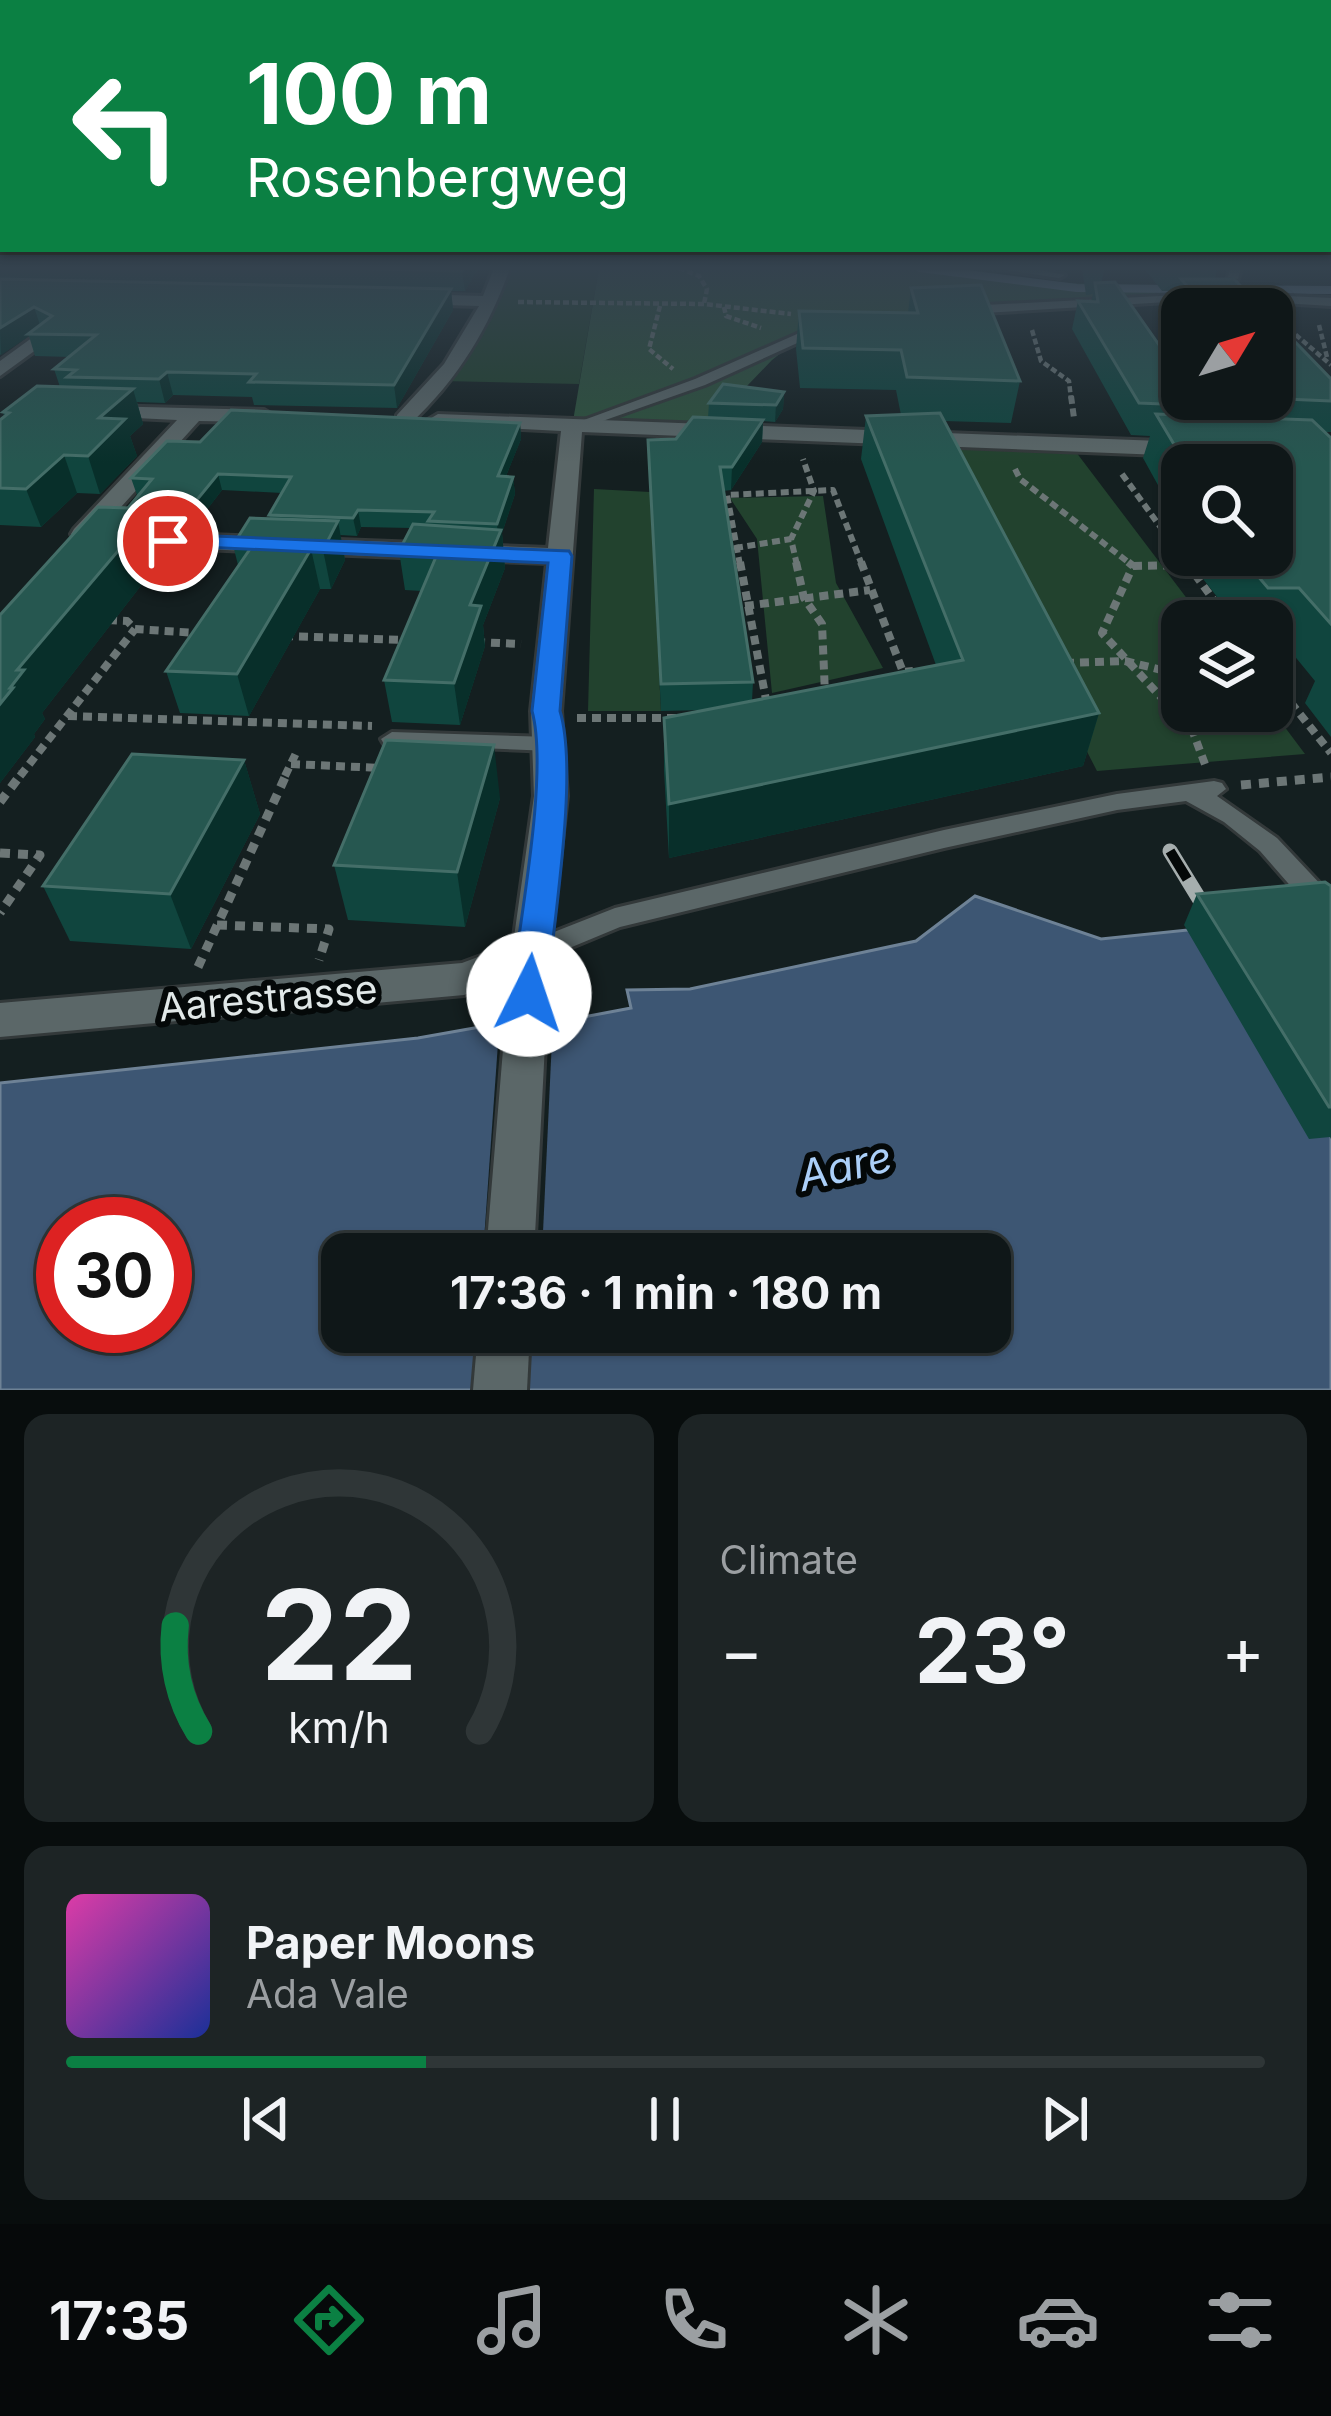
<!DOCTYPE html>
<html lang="en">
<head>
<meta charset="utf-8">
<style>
	body { margin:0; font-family:Inter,sans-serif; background:#1d2425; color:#f1f3f6; height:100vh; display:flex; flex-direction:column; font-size:45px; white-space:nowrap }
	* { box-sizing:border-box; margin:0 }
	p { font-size:39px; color:#9b9fa2 }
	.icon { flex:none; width:66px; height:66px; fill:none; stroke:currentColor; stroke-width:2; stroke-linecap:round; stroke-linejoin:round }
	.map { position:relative; height:1390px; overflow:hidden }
	.panel { display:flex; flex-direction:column; gap:24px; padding:24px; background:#080d0d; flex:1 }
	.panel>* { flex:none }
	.guide { position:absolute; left:0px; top:0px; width:1332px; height:252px; box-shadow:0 3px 9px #0004,0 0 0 3px #2f3637; background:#0b8043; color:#fff; overflow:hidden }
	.needle { width:78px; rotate:52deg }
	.controls { position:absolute; left:1161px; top:288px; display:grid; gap:24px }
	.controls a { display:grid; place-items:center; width:132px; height:132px; border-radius:24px; background:#0f1718; box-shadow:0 3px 9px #0004,0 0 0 3px #2f3637; font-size:60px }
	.speed { position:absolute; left:36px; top:1197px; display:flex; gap:24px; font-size:60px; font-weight:700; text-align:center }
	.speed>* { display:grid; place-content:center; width:156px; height:156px; border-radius:50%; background:#0f1718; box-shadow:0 3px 9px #0004,0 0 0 3px #2f3637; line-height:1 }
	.speed .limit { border:18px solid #d22; background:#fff; color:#111 }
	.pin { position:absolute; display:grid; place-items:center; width:102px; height:102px; color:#fff; margin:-51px; border:6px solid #fff; border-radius:50%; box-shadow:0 3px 12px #0007 }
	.me { position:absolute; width:132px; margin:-66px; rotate:4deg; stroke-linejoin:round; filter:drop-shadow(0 0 9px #0008) }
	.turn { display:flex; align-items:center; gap:42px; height:252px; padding:0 48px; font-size:54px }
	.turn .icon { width:156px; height:156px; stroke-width:2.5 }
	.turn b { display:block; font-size:84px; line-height:102px }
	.big { font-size:90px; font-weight:700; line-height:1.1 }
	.panel .widget { flex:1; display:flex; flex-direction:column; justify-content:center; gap:18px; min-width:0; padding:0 42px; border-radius:24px; background:#1d2425 }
	.panel .dial { align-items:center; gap:0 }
	.dial svg { height:312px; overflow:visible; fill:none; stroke:#2f3637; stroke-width:7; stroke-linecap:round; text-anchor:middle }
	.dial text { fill:#f1f3f6; stroke:none }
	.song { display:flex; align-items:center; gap:36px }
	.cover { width:144px; height:144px; border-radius:18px; background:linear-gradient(135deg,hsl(320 70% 55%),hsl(230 70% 35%)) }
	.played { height:12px; border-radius:6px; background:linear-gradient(90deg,#0b8043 30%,#2f3637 30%) }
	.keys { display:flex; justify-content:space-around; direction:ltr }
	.heat { display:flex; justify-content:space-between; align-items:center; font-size:66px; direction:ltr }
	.panel .tiles { flex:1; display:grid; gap:24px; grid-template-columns:1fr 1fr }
	.widget:last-child { grid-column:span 2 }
	.trip { position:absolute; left:321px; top:1233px; width:690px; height:120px; border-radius:24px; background:#0f1718; box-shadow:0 3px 9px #0004,0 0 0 3px #2f3637; font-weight:700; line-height:120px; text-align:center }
	.menu { display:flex; height:192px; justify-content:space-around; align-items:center; background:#06090a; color:#9b9fa2 }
	.menu .icon { width:84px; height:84px }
	.menu .selected { color:#0b8043 }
	.menu b { font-size:54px; color:#f1f3f6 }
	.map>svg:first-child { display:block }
	.green { fill:#22422e }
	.forest { fill:#2d523c }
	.water { fill:#3d5673; stroke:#6e8296; stroke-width:3; fill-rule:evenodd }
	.pier { fill:#141f20 }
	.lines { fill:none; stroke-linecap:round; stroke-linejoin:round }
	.stream { stroke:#6e8296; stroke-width:8 }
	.lane-casing { stroke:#33393a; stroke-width:6 }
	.street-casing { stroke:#33393a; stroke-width:6 }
	.path-far3 { stroke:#6c7676; stroke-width:4.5; stroke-dasharray:6 3; stroke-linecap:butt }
	.path-far2 { stroke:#6c7676; stroke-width:6; stroke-dasharray:8 4.5; stroke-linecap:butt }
	.path-far1 { stroke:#6c7676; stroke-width:8; stroke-dasharray:9 6; stroke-linecap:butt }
	.path { stroke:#6c7676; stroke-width:9; stroke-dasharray:10 8; stroke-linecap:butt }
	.lane { fill:#5b6768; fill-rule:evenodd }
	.street { fill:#5b6768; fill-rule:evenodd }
	.rail-casing { stroke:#a6aeae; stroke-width:15 }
	.rail { stroke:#040808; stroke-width:10; stroke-dasharray:33; stroke-linecap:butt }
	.wall { fill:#10453e }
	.shaded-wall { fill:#082f2a }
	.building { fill:#265750; stroke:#446e68; stroke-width:3 }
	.route { fill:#1a73e8; stroke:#114b97; stroke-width:3 }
	.labels { text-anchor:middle; stroke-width:12; stroke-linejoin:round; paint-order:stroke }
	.near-street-label { font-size:39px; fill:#e1e8e8; stroke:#040808 }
	.near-water-label { font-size:42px; font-style:italic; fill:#abcff8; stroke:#040808 }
</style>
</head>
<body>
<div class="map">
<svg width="1331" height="1390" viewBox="0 0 1331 1390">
	<rect width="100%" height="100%" fill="#141f20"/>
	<!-- green -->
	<g class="green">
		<polygon points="502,268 599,268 579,384 443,381"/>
		<polygon points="931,448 1076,452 1204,621 1182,621 1182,711 1272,710 1305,754 1097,771"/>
		<polygon points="594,489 650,492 661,711 588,711"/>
		<polygon points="823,496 836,583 883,668 772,693 757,539 730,498"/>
	</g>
	<!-- forest -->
	<polygon class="forest" points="599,268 911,268 1055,283 1146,285 1164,300 998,307 809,331 772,360 703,432 572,427"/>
	<!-- water -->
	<path class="water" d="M 975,896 L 1101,939 L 1331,915 L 1331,1390 L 0,1390 L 0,1083 L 418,1038 L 491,1025 L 567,992 L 573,1019 L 631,1008 L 627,990 L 690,989 L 916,941 ZM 63,1224 L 165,1224 L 165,1326 L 63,1326 ZM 342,1254 L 990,1254 L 990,1332 L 342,1332 Z"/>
	<!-- pier -->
	<polygon class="pier" points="554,996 542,1254 483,1254 500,1015"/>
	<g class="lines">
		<!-- stream -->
		<g class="stream">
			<polyline points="920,268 1077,288 1175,289"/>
			<polyline points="1231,289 1331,290"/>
		</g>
		<!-- lane casing -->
		<g class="lane-casing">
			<g id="lane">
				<polygon points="993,268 1029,268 1065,275 1059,278"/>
				<polygon points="1230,268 1241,268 1238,279 1228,277"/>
				<polygon points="1218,293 1331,298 1331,306 1218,299 966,314 960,310 966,306"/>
				<polygon points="822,323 828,327 826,330 705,385 577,430 565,427 695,379"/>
				<polygon points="392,732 551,737 562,744 551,751 384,744 381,739"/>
				<polygon points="1214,781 1222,783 1226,789 1217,796 1277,838 1325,889 1331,896 1331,925 1322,922 1260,851 1224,822 1186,801 1117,810 944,848 620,927 531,964 521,961 517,953 521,945 615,908 944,830 1117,794"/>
			</g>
		</g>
		<!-- street casing -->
		<g class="street-casing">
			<g id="street">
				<path d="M 494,268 L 510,268 C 489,328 458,379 411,423 L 397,423 L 397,415 L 444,364 L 479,306 L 412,304 L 404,299 L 412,294 L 483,296 Z"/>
				<polygon points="40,332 55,336 0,376 0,361"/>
				<polygon points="102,406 264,410 274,416 264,422 199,421 92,539 74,539 71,534 74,529 177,420 95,416 95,408"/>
				<polygon points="438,414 1187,442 1198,449 1187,456 582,432 561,711 567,796 550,950 534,1254 486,1254 509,978 464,995 0,1037 0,1003 462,963 513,944 534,796 531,711 547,563 129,546 117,539 129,532 548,548 561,431 431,424 428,420"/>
				<polygon points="478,1332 530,1332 527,1390 473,1390"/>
			</g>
		</g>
		<!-- path-far3 -->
		<g class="path-far3">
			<polyline points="679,268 699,276 707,289 704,304"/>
			<polyline points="518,302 704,304 791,314"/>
			<polyline points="660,306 649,349 673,369"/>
			<polyline points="724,307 726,316 761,328"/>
			<polyline points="1164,320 1182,343"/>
			<polyline points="1282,323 1331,365"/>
			<polyline points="1319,325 1327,357"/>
			<polyline points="1032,330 1041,361 1069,381 1071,399"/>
		</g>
		<!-- path-far2 -->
		<g class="path-far2">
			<polyline points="1071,396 1074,418"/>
			<polyline points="1015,469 1020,479 1132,565"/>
			<polyline points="1122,474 1188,565"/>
			<polyline points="735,548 791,539"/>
			<polyline points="740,565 727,495 833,490 862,565"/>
			<polyline points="797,565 791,539 814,491 803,459"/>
		</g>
		<!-- path-far1 -->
		<g class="path-far1">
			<polyline points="740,562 767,705"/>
			<polyline points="796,562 804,598 822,624 825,694"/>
			<polyline points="861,562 903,672 913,671"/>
			<polyline points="1128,562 1133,566 1102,633 1193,732 1206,767"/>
			<polyline points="1186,562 1229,621"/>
			<polyline points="1133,566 1188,565"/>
			<polyline points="745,606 870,590"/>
			<polyline points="108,620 127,621 135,629 197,633"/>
			<polyline points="284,636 407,640"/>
			<polyline points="476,642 521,644"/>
			<polyline points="1065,663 1125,661 1182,675"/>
			<polyline points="1272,679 1331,753"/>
			<polyline points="68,716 372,726"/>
			<polyline points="577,718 676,718"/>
			<polyline points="291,764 381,768"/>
			<polyline points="20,776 135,629"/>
			<polyline points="285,776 297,751"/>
		</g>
		<!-- path -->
		<g class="path">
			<polyline points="1241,785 1331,777"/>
			<polyline points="0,802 22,773"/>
			<polyline points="0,853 40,855 0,913"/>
			<polyline points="217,925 329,929 319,960"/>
			<polyline points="198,967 287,773"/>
		</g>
		<!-- lane -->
		<use href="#lane" class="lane"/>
		<!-- street -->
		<use href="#street" class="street"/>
		<!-- rail casing -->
		<g class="rail-casing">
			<polyline id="rail" points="1170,851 1214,923"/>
		</g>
		<!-- rail -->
		<use href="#rail" class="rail"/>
	</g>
	<!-- wall -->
	<g class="wall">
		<polygon points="0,268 478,268 465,291 451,291 453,310 397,408 254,405 252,397 173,395 165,403 137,402 143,424 130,436 137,456 100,494 77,493 41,527 0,525 0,420 4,416 3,412 60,387 54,369 70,357 35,356 29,336 0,355"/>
		<polygon points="1082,268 1105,268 1101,283 1178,372 1182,399 1272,399 1272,318 1331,379 1331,432 1325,432 1331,438 1331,737 1305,703 1315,681 1279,637 1272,638 1272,621 1236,621 1196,570 1202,555 1272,555 1272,465 1182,465 1182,516 1164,496 1143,458 1150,436 1131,435 1072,329 1078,301 1091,301 1093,294 1086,295"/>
		<polygon points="1144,268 1222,268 1217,269 1215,279 1263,309 1182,309 1182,316 1174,306 1178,291 1162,291"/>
		<polygon points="911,288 1020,381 1011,423 944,421 1099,713 1083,766 669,858 664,771 664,718 707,710 661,711 648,440 676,439 708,418 709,403 784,392 783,409 775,422 763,421 762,442 731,490 723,491 753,682 752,701 936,665 861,459 866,416 901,415 896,390 800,388 796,349 799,311 908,313"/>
		<polygon points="520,423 521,439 506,476 513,477 515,494 502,533 505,568 483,625 485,646 460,725 392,722 384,680 422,591 405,590 399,551 411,528 361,527 357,536 340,535 345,560 331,589 320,589 249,716 180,713 166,671 238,565 233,545 270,518 269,515 282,493 222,490 192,529 166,528 173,553 150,583 143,583 42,713 45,719 34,734 35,737 0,783 0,615 128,508 138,495 137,495 131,478 200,442"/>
		<polygon points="244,760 260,814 191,949 70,941 43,886"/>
		<polygon points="500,798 465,927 348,920 334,865"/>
		<polygon points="1331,886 1331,1139 1330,1137 1309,1139 1184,925 1197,894"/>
	</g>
	<!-- shaded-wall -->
	<g class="shaded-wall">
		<polygon points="464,268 478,268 465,291 462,271"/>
		<polygon points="451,289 453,310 397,408 394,385"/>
		<polygon points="34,307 41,328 28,334 29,336 1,355 0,328"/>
		<polygon points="167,372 173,395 165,403 159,379"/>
		<polygon points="133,389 143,424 130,436 137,456 100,494 88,456 99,418"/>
		<polygon points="784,392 783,409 775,422 776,405"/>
		<polygon points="763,420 762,442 731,490 732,467"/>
		<polygon points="520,423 521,439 499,493 498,476"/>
		<polygon points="64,455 77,493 41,527 26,489"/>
		<polygon points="218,474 222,490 192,529 187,512"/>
		<polygon points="513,477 515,494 502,533 505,568 483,625 485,646 460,725 454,683 470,605 498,537 497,524"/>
		<polygon points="160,509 173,553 150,583 135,538"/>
		<polygon points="358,510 361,527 357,536 353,518"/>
		<polygon points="338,521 345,560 331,589 323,550"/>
		<polygon points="129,538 143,583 42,713 45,719 34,734 35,737 0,783 0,704 10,688 17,670"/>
		<polygon points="311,549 320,589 249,716 237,674"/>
		<polygon points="1099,713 1083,766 669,858 669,804"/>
		<polygon points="494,745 500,798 465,927 457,872"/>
		<polygon points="244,760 260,814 191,949 170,894"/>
	</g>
	<!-- building -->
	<g class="building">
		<polygon points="334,268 464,268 462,271"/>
		<polygon points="0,279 451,289 394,385 249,382 256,374 167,372 159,379 67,377 76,370 54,369 96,335 28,334 52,316 34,307 0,328"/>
		<polygon points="1181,279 1234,279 1263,309 1207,309"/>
		<polygon points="1115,282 1178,372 1182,372 1182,399 1205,399 1209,406 1139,403 1078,301 1098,302 1095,283"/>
		<polygon points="981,285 1020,381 907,377 901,350 803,348 799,311 918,313 911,288"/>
		<polygon points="1272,318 1331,379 1331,401 1285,399 1272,385"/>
		<polygon points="723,384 784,392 776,405 709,403"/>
		<polygon points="37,386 133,389 99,418 125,419 88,456 64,455 26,489 0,488 0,420 9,413 3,412"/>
		<polygon points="1230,399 1272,399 1282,409 1236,407"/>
		<polygon points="231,410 520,423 498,476 513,477 497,524 428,521 434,512 358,510 353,518 269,515 291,477 218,474 187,512 128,508 152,479 131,478 167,441 200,442"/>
		<polygon points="940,413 1099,713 669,804 664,718 963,660 866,416"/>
		<polygon points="1156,414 1312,420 1331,438 1331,624 1299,588 1268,588 1240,555 1272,555 1272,465 1191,465 1178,451"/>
		<polygon points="693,417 763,420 732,467 720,467 753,682 661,684 648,440 676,439"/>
		<polygon points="98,507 160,509 135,538 129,538 17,670 24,670 10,688 13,688 0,704 0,615"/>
		<polygon points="250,518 338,521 323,550 311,549 237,674 166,671 250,549 233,545"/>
		<polygon points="413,524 501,530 470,605 481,606 454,683 384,680 438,552 399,551"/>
		<polygon points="386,740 494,745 457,872 334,865"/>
		<polygon points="132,754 244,760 170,894 43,886"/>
		<polygon points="1325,882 1331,886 1331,1107 1329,1107 1197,894"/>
	</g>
	<!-- sky -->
	<linearGradient id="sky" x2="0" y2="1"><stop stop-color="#0b1112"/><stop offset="0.58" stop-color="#34424e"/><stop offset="1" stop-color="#34424e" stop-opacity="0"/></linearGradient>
	<rect width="1331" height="463" fill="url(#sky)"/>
	<!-- route -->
	<path class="route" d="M 168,534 L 569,551 L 572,556 L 560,711 C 579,773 553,924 547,994 L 542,1005 L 529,1009 L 516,1005 L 511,994 C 519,924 549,773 532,711 L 548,563 L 160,545 L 157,541 Z"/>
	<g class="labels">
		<!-- near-street labels -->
		<g class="near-street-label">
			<text transform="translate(268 998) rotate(-5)" y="14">Aarestrasse</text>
		</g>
		<!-- near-water labels -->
		<g class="near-water-label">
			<text transform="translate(845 1166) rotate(-13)" y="15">Aare</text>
		</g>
	</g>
</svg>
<div class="controls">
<a><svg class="needle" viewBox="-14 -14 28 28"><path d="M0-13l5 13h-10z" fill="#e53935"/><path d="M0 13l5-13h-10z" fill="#9b9fa2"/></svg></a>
<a><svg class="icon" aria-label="search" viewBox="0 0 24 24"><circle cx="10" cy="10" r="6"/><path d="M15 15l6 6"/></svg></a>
<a><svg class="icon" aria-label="layers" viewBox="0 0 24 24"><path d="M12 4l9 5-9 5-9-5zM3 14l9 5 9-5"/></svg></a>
</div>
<div class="speed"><div class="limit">30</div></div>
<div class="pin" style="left:168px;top:541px;background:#d93025"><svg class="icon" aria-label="arrive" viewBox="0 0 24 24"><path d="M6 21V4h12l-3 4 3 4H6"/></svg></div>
<svg class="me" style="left:529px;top:994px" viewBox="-20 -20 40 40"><circle r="19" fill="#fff"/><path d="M0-13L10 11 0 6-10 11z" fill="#1a73e8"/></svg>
<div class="trip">17:36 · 1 min · 180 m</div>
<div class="guide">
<div class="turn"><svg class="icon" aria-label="left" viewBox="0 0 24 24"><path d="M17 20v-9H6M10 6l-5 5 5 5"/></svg><div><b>100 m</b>Rosenbergweg</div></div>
</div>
</div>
<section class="panel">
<div class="tiles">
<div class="widget dial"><svg viewBox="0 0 100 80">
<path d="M14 69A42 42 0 1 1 86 69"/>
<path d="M14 69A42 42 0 0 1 8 42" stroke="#0b8043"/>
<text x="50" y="56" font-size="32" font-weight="700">22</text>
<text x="50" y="72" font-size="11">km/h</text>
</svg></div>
<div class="widget"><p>Climate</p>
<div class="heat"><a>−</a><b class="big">23°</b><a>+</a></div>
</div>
<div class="widget">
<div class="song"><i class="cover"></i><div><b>Paper Moons</b><p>Ada Vale</p></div></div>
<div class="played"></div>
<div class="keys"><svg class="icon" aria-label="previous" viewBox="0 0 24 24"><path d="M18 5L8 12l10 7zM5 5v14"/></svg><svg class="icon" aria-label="pause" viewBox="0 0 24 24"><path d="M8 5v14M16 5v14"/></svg><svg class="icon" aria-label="next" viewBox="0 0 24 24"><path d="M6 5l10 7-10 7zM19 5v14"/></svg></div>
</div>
</div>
</section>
<nav class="menu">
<b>17:35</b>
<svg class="icon selected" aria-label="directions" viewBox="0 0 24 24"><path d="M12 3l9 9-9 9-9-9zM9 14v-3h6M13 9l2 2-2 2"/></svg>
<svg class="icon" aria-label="music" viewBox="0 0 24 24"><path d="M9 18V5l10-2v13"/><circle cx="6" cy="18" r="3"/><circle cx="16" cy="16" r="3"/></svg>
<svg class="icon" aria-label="phone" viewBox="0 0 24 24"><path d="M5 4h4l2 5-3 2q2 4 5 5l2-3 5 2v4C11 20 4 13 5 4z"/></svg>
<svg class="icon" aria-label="climate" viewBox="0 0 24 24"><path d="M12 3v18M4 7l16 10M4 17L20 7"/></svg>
<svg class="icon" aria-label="car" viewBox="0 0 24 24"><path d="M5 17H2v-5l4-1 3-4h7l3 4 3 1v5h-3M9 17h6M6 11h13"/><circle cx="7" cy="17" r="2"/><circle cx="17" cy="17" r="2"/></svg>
<svg class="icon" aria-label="filters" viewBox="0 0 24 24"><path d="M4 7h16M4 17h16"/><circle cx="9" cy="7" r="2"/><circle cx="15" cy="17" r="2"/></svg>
</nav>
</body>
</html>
